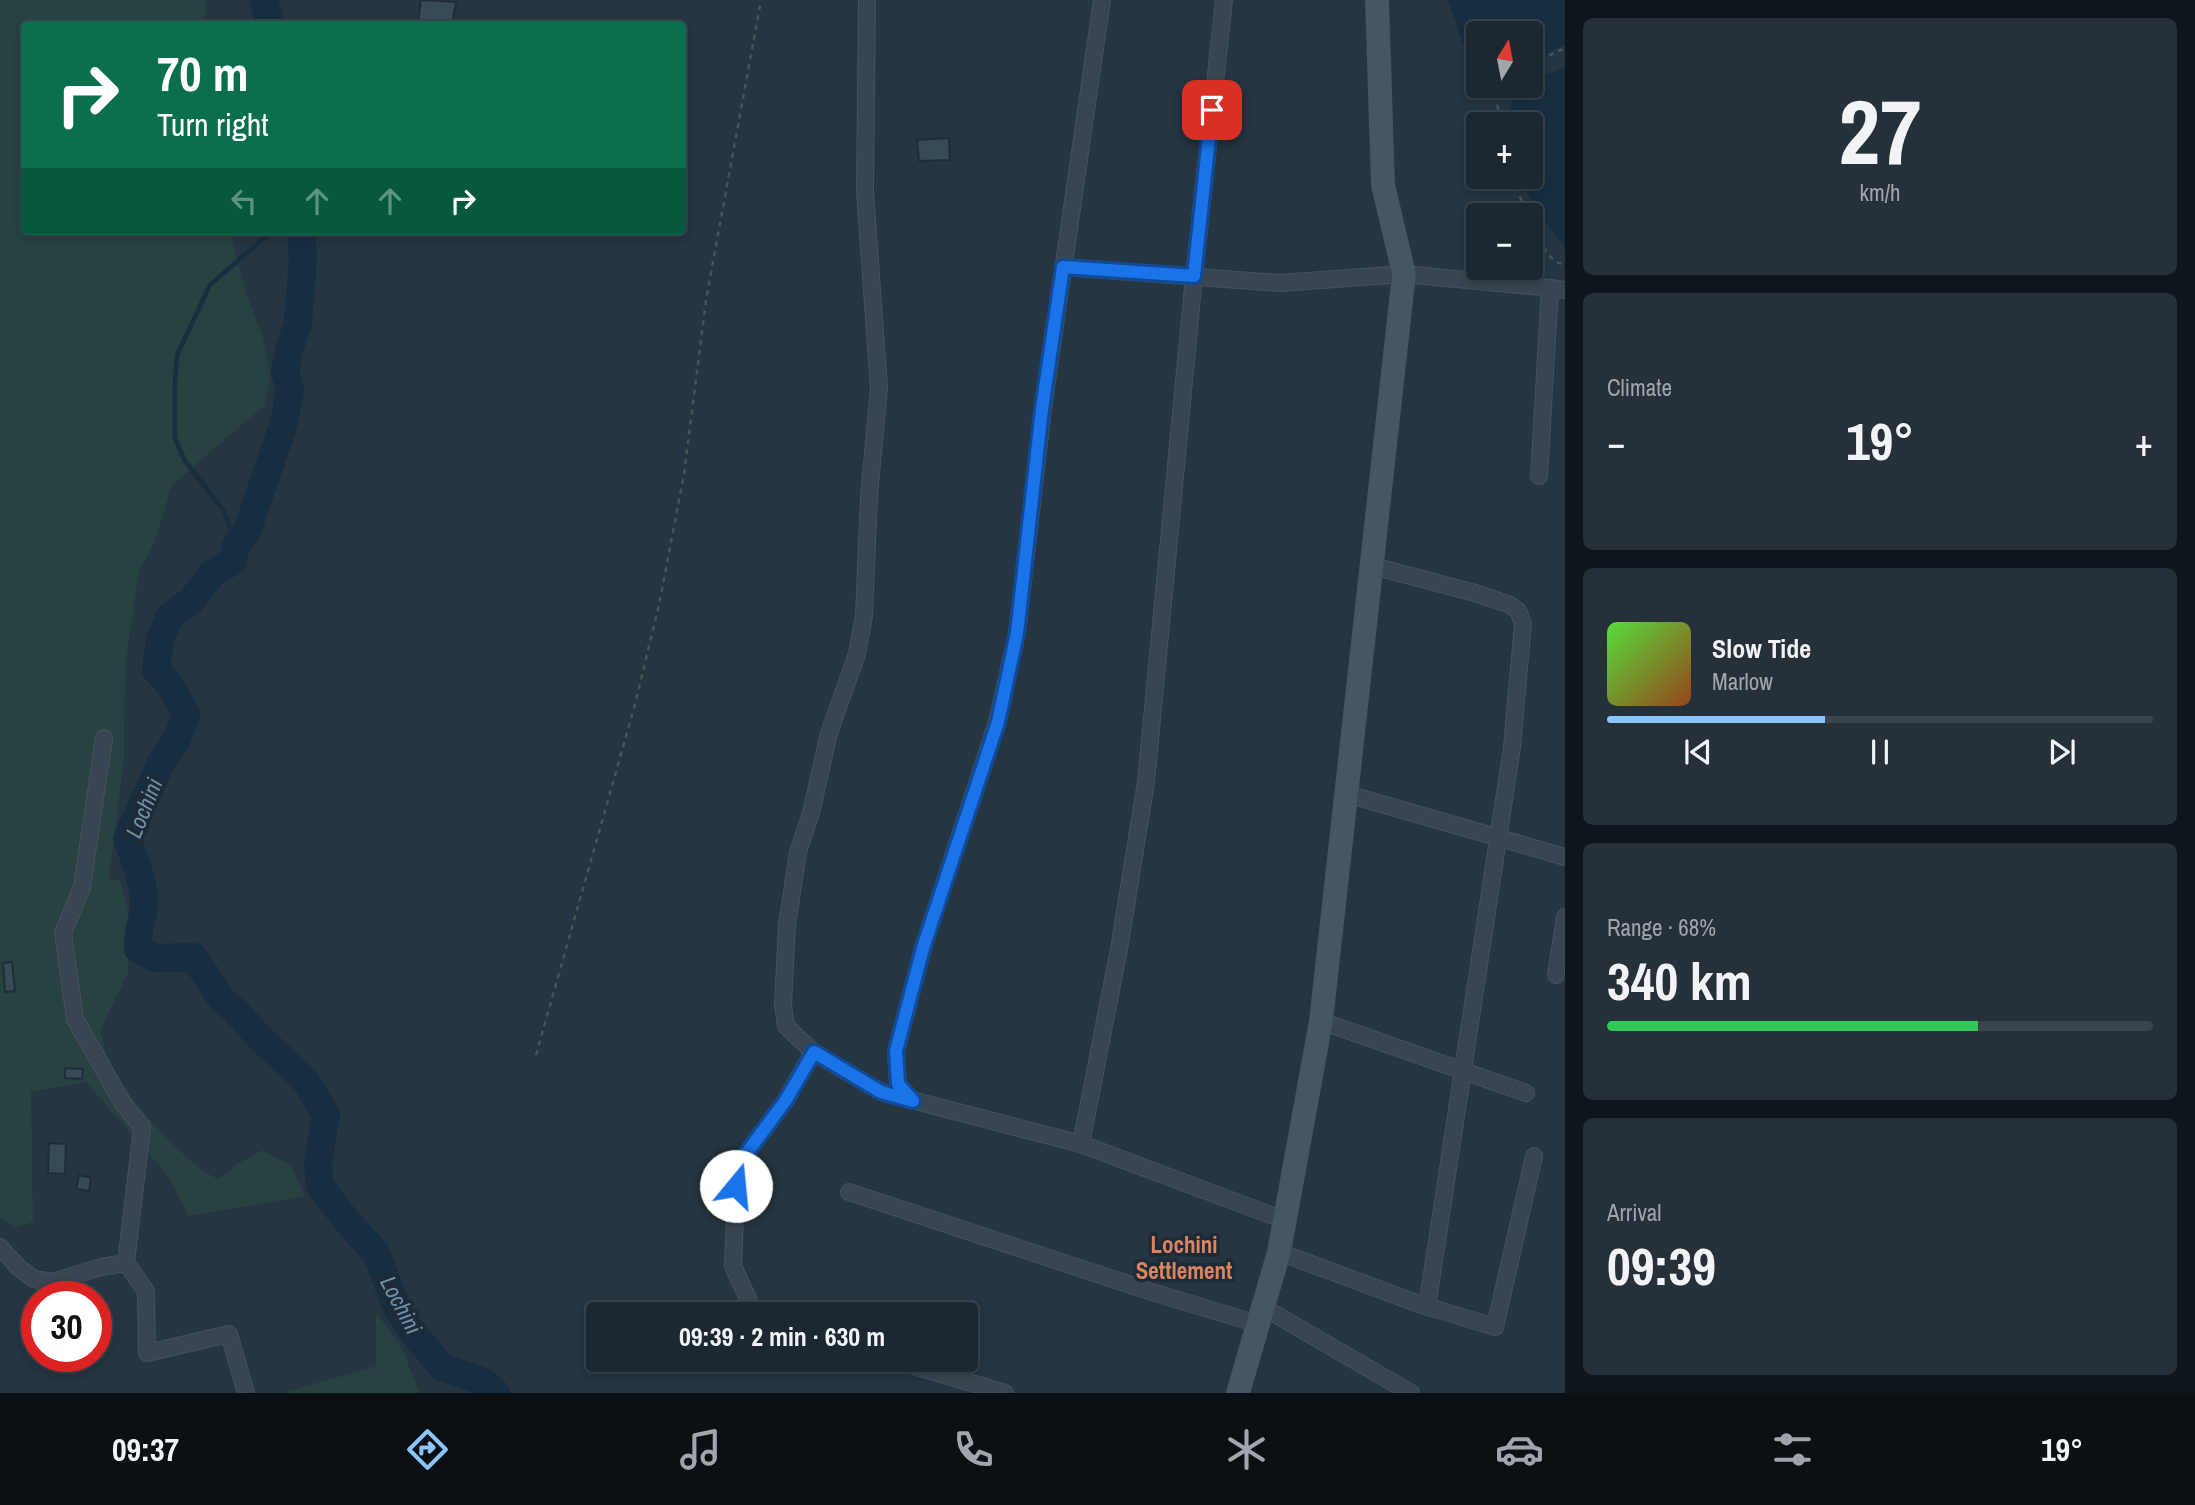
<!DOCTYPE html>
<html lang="en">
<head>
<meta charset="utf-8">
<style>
	body { margin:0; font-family:"Archivo Narrow",sans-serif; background:#253039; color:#f1f3f6; height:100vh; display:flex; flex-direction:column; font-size:26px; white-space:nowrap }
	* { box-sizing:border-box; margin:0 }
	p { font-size:23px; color:#a0a6ab }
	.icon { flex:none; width:38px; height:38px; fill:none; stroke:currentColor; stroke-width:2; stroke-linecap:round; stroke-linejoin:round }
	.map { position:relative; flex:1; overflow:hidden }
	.panel { display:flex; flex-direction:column; gap:18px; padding:18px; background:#0f161b; width:630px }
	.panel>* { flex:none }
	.banner { position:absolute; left:21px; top:21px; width:665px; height:214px; border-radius:7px; box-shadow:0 4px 10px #0003,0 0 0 2px #3a444d; background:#0b6e4f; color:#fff; overflow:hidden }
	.needle { width:46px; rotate:10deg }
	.buttons { position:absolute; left:1466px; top:21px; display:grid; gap:14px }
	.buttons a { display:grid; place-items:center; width:77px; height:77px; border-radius:7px; background:#1c2831; box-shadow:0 4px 10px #0003,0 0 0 2px #3a444d; font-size:35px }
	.speed { position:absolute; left:21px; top:1281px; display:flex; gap:14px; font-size:35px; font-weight:700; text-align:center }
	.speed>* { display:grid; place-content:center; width:91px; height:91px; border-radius:50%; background:#1c2831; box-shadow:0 4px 10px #0003,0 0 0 2px #3a444d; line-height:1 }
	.speed .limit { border:10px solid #d22; background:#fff; color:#111 }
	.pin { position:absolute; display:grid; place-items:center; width:60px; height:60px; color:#fff; margin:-30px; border-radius:14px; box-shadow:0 4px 10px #0006 }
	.me { position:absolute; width:77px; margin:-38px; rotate:17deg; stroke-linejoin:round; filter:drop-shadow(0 0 5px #0008) }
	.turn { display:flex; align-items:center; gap:24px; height:147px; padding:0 21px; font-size:32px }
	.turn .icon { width:91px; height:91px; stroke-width:2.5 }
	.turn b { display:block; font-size:49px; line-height:60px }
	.lanes { display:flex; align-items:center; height:66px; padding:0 21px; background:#0003; justify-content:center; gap:35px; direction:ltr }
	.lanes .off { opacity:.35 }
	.big { font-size:52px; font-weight:700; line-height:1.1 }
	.panel .widget { flex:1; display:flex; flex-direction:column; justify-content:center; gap:10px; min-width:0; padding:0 24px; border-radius:10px; background:#253039 }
	.panel .dial { align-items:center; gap:0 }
	.dial b { font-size:91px; line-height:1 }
	.song { display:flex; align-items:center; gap:21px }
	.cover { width:84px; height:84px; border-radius:10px; background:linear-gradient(135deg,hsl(110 70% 55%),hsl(20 70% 35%)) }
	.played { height:7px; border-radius:4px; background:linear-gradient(90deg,#8ac6fb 40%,#3a444d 40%) }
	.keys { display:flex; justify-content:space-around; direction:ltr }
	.heat { display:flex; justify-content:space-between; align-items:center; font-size:38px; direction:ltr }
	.charge { height:10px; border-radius:5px; background:linear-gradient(90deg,#34c759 68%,#3a444d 0) }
	.trip { position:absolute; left:586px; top:1302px; width:392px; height:70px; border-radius:7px; background:#1c2831; box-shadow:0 4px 10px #0003,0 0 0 2px #3a444d; font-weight:700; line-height:70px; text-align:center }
	.tab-bar { display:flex; height:112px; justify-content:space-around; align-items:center; background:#0b1014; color:#a0a6ab }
	.tab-bar .icon { width:49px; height:49px }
	.tab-bar .active { color:#8ac6fb }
	.tab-bar b { font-size:32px; color:#f1f3f6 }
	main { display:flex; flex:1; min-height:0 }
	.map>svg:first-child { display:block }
	.green { fill:#274241 }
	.water { fill:#172e40 }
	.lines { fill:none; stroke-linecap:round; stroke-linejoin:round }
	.stream { stroke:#172e40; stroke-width:4.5 }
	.river { stroke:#172e40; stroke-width:28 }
	.building { fill:#364a57; stroke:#202d38; stroke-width:2 }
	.street-casing { stroke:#46525d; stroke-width:18 }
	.secondary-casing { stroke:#46525d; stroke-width:24 }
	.path { stroke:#405a58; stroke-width:2.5; stroke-dasharray:5 5; stroke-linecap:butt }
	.street { stroke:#394651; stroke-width:16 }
	.secondary { stroke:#475664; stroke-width:23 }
	.route-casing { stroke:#114b97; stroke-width:18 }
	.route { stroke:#1a73e8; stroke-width:12 }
	.labels { text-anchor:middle; stroke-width:7; stroke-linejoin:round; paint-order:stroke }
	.water-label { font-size:23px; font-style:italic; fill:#6e91ab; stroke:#1e2b36 }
	.neighbourhood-label { font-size:23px; font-weight:bold; fill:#d98562; stroke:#1e2b36 }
</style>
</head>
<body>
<main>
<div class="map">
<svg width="1565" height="1393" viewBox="0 0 1565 1393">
	<rect width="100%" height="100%" fill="#253541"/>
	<!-- green -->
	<g class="green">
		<path d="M 0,0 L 205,0 L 206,24 L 24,24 L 24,231 L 230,231 L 246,292 L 262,335 L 270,374 L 265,405 L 172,485 L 154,543 L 139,572 L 125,666 L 124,759 L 109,878 L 120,881 L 129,913 L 128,973 L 100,1031 C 104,1043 106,1058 112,1068 C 130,1101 184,1163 218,1179 L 237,1164 L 263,1150 L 291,1166 L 305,1196 L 188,1216 L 169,1177 L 86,1082 L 31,1092 L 33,1222 L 14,1228 L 0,1217 Z"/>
		<polygon points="376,1313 400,1344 420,1393 282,1393 376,1366"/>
	</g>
	<!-- water -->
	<g class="water">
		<polygon points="1448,0 1565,0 1565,44 1531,62 1531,33 1479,33 1479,58 1463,44"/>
		<polygon points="1565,67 1565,247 1542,219 1520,180 1519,177 1531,177 1531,124 1507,124 1515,90 1522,86 1531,86 1531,81"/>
	</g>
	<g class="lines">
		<!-- stream -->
		<polyline class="stream" points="236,545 224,511 185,461 175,439 175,381 177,355 210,285 266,236 267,231"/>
		<!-- river -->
		<g class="river">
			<polyline points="264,0 270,24"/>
			<path d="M 301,231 L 303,259 L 298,323 L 289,351 L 285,372 L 290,390 L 284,423 L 247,531 L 236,545 L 233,561 L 212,574 L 191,601 L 170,616 L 160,640 L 156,670 L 170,685 L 186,714 L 177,739 L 161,763 L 127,839 C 134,856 145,887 144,905 C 143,922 137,929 138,949 L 155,958 L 194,957 L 223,1001 L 234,1009 L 258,1036 L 306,1081 L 326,1115 L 318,1163 L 320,1186 L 347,1221 L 376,1253 L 397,1308 L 413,1333 L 442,1367 L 484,1382 L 496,1393"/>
		</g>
	</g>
	<!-- building -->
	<g class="building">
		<polygon points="421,0 456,2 452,24 418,22"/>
		<polygon points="949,138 950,160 919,161 917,140"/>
		<polygon points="12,962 15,991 5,992 3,963"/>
		<polygon points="65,1068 83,1069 82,1079 65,1078"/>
		<polygon points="49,1143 66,1144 65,1174 48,1173"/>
		<polygon points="79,1175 91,1178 89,1191 76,1189"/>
	</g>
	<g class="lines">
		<!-- street casing -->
		<g class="street-casing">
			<g id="street">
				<polyline points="867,0 865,191 879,388 869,496 864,616 857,654 829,733 811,813 798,852 787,925 783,1005 786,1026 813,1052 881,1092 1081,1144 1284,1220"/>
				<polyline points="1063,267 1280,283 1404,274 1550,288"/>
				<polyline points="1539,476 1550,288 1565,290"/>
				<polyline points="1373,566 1475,593 1510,605 1518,611 1523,623 1512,747 1427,1307"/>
				<polyline points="1347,794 1565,857"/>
				<polyline points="1556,975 1565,917"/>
				<polyline points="1321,1021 1526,1093"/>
				<polyline points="913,1101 898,1084 896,1051 923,948 997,722 1017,633 1043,409 1102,0"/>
				<polyline points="1081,1144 1119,949 1146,782 1194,276 1224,0"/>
				<polyline points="849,1192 1152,1292 1258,1324"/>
				<polyline points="0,1247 18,1267 34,1279 53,1282 101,1267 126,1263 142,1127 122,1102 75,1019 63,933 82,887 104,738"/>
				<polyline points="1279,1252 1419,1304 1495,1327 1534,1156"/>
				<polyline points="126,1263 146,1291 147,1353 229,1334 246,1393"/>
				<polyline points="1263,1307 1411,1393"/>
				<polyline points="755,1314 733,1266 737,1166 786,1100 813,1052"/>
				<polyline points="894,1360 1005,1393"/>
			</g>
		</g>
		<!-- secondary casing -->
		<g class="secondary-casing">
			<polyline id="secondary" points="1238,1393 1279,1252 1321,1021 1404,274 1383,185 1377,0"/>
		</g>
		<!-- path -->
		<g class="path">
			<polyline points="1531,64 1565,48"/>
			<polyline points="1495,86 1493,89 1502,124"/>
			<polyline points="1514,177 1519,195 1529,215"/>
			<path d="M 1531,220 C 1539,235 1546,263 1564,264"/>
			<polyline points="536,1055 634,708 659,605 684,474 706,300 761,0"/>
		</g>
		<!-- street -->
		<use href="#street" class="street"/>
		<!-- secondary -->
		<use href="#secondary" class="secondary"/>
	</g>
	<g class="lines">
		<!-- route casing -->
		<g class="route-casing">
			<polyline id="route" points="736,1186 737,1166 786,1100 814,1052 881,1092 913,1101 898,1084 896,1051 923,948 998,722 1017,633 1042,409 1063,267 1194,276 1212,110"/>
		</g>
		<!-- route -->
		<use href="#route" class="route"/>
	</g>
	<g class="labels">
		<!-- water labels -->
		<g class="water-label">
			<text transform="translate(144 808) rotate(-68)" y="8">Lochini</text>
			<text transform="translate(401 1305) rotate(62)" y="8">Lochini</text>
		</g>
		<!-- neighbourhood labels -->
		<g class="neighbourhood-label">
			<text x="1184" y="1253">Lochini<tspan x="1184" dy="26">Settlement</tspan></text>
		</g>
	</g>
</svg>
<div class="buttons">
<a><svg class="needle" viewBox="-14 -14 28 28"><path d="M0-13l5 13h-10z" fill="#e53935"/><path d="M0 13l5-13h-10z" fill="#a0a6ab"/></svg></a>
<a>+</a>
<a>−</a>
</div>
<div class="speed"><div class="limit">30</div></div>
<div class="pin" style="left:1212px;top:110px;background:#d93025"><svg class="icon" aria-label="arrive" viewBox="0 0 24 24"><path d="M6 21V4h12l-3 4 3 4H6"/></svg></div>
<svg class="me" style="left:736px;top:1186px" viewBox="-20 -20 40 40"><circle r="19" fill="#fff"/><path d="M0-13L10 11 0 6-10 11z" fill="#1a73e8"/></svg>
<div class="trip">09:39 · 2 min · 630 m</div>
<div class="banner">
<div class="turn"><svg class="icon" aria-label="right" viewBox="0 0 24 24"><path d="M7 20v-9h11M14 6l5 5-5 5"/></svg><div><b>70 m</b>Turn right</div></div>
<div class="lanes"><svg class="icon off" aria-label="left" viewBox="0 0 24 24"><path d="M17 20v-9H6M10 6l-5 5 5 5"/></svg><svg class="icon off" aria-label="ahead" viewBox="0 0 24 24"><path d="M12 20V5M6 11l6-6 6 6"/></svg><svg class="icon off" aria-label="ahead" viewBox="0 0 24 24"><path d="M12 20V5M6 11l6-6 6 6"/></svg><svg class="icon" aria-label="right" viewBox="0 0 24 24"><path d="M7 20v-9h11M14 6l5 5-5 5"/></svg></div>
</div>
</div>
<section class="panel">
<div class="widget dial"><b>27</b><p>km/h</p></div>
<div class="widget"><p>Climate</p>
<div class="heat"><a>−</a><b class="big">19°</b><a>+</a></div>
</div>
<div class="widget">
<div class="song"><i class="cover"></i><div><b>Slow Tide</b><p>Marlow</p></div></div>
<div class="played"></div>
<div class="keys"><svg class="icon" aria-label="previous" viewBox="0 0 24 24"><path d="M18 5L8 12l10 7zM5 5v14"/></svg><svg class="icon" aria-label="pause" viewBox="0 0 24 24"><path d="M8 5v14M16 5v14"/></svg><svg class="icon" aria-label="next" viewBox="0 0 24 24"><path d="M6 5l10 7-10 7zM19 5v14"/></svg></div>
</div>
<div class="widget"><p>Range · 68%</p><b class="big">340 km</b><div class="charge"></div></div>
<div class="widget"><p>Arrival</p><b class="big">09:39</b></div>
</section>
</main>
<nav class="tab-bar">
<b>09:37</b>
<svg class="icon active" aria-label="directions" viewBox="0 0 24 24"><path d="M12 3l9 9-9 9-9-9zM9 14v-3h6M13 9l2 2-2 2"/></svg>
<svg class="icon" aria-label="music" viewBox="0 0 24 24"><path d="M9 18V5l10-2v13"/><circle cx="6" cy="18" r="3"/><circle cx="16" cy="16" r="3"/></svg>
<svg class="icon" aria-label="phone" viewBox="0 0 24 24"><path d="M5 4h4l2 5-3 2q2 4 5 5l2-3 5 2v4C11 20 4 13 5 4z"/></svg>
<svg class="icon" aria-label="climate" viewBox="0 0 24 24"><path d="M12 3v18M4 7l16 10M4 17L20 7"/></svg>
<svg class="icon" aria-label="car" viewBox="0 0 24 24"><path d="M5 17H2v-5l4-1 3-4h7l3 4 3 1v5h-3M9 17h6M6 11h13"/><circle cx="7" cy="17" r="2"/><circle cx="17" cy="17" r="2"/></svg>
<svg class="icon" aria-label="filters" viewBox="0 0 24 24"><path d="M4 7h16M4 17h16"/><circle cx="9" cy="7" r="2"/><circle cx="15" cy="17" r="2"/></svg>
<b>19°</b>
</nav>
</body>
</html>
